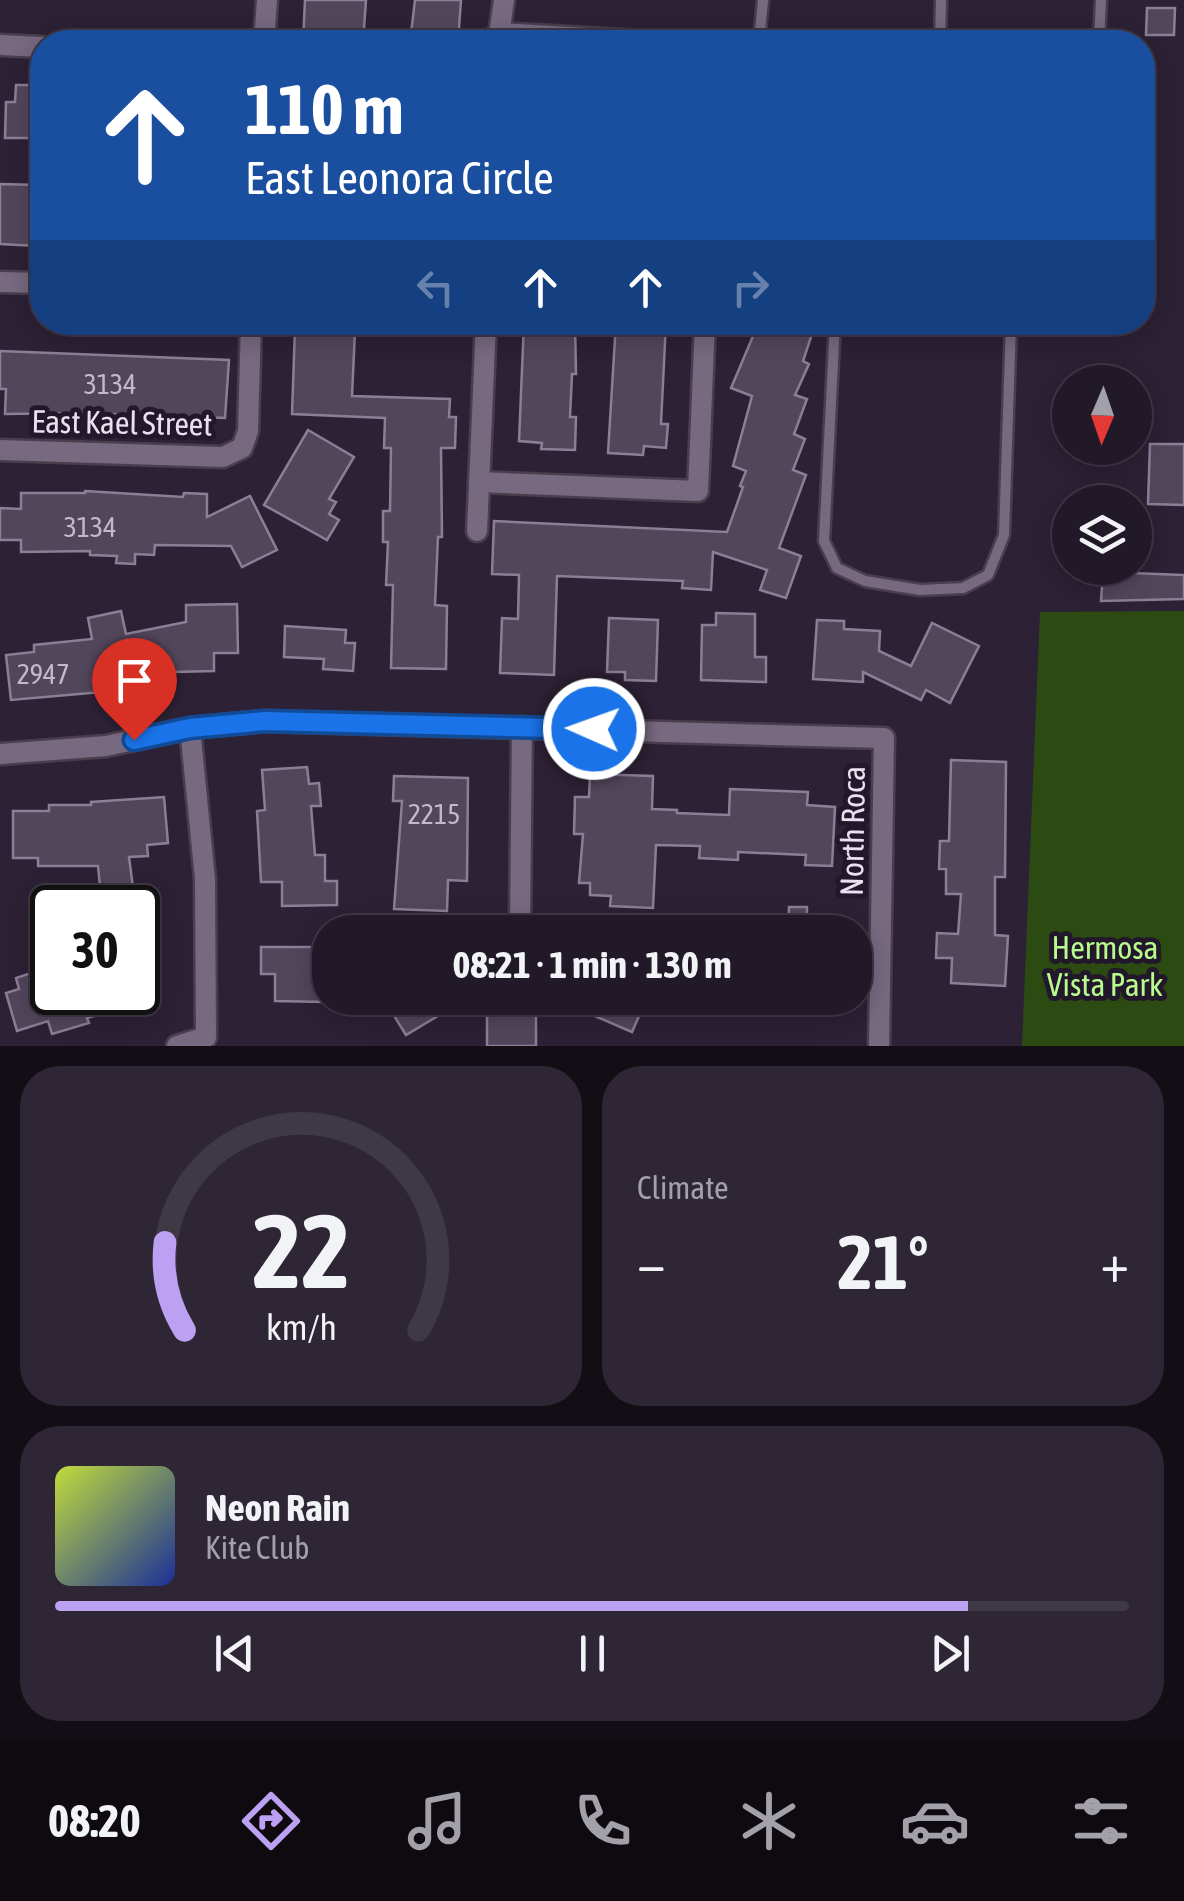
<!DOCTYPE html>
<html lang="en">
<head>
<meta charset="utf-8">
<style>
	body { margin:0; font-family:"Asap Condensed",sans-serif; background:#2e2634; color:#f1f3f6; height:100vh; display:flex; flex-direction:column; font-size:38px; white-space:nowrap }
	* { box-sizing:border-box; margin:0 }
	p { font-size:32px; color:#a2a0a8 }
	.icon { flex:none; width:55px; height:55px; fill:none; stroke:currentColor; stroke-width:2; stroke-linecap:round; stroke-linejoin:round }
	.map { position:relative; height:1046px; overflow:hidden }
	.panel { display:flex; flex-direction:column; gap:20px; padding:20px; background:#130e16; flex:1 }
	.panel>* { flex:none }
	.guide { position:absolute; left:30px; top:30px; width:1125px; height:305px; border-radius:40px; box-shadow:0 5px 25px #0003,0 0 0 2px #3f3845; background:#1a4fa0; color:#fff; overflow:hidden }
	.needle { width:65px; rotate:182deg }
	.tools { position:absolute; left:1052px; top:365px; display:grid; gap:20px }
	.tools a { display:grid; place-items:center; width:100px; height:100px; border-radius:50%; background:#221928; box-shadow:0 5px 25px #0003,0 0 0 2px #3f3845; font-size:50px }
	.speed { position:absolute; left:30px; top:885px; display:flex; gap:20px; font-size:50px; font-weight:700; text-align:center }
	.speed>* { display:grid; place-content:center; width:130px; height:130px; border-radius:50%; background:#221928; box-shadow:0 5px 25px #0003,0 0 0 2px #3f3845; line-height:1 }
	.speed .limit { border:5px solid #111; border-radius:15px; background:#fff; color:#111 }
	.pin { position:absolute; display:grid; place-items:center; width:85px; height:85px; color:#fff; margin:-102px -42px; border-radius:50% 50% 50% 0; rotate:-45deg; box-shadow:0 0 10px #0007 }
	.pin .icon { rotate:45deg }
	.me { position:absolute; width:110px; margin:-55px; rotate:272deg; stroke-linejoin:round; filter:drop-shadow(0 0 8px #0008) }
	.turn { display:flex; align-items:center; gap:35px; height:210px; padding:0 50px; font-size:45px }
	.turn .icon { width:130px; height:130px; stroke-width:2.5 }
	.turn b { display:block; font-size:70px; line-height:85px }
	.lanes { display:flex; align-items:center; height:95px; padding:0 50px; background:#0003; justify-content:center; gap:50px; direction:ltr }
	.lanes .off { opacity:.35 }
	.big { font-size:75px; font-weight:700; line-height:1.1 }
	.panel .widget { flex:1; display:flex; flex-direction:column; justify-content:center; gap:15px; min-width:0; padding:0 35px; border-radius:40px; background:#2e2634 }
	.panel .dial { align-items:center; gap:0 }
	.dial svg { height:260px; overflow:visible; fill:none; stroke:#3f3845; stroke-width:7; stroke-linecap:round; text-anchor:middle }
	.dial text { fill:#f1f3f6; stroke:none }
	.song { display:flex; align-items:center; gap:30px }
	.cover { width:120px; height:120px; border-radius:15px; background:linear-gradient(135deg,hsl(70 70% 55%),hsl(230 70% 35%)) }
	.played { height:10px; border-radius:5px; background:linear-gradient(90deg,#bca0f2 85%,#3f3845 85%) }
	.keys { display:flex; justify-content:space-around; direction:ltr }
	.heat { display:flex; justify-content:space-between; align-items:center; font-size:55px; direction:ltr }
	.panel .tiles { flex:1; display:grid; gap:20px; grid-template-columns:1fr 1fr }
	.widget:last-child { grid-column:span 2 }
	.trip { position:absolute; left:312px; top:915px; width:560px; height:100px; border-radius:40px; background:#221928; box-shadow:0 5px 25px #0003,0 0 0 2px #3f3845; font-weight:700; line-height:100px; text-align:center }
	.dock { display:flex; height:160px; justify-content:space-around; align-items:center; background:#0e0a10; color:#a2a0a8 }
	.dock .icon { width:70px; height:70px }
	.dock .active { color:#bca0f2 }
	.dock b { font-size:45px; color:#f1f3f6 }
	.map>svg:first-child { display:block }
	.green { fill:#2b4b12 }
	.building { fill:#52465b; stroke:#8c7e96; stroke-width:2.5 }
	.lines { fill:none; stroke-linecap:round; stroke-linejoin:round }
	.service-casing { stroke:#483e4e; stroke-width:15 }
	.minor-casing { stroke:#483e4e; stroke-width:25 }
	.service { stroke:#776980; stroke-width:10 }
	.minor { stroke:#776980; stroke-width:20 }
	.route-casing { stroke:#114b97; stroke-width:25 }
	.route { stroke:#1a73e8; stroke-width:18 }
	.labels { text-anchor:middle; stroke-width:10; stroke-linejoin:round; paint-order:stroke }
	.number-label { font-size:28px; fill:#c3bac9 }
	.street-label { font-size:32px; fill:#e9e1ee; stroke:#23182b }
	.park-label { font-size:32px; fill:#b7fb8c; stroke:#23182b }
</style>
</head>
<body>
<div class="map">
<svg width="1184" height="1046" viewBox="0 0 1184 1046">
	<rect width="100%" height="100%" fill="#2d2135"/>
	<!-- green -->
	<polygon class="green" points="1184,611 1184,1046 1022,1046 1040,612"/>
	<!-- building -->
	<g class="building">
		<polygon points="305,0 366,0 363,42 303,42"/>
		<polygon points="415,0 461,0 458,42 410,42"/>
		<polygon points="1147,8 1175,8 1174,35 1146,35"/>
		<polygon points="16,85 41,85 41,138 5,138 6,102 15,102"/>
		<polygon points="0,184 38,185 36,246 0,244"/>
		<polygon points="524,322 575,322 576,374 572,374 570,417 576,417 575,450 541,449 542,443 519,441"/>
		<polygon points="616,322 666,322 661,424 668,424 666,448 644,446 643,455 608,453"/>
		<polygon points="759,322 816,322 803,361 809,364 795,395 807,399 794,434 805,439 793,470 806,475 779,548 801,556 786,598 760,590 767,570 713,552 711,590 682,588 683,581 557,576 554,675 500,673 502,618 518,619 519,575 492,574 494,521 727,532 743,487 740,486 746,471 733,466 752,396 731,388"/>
		<polygon points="295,328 355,331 352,396 450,399 449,417 456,417 455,448 441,448 442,537 438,537 435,605 447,606 446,669 391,668 393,585 386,585 388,542 383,542 383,511 390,511 391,448 384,448 385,418 292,414"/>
		<polygon points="0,351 229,360 225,418 79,413 5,414 6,389 0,389"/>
		<polygon points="308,430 354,457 329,499 336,502 329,514 339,520 327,540 264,505"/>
		<polygon points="1150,444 1184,444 1184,505 1148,504"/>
		<polygon points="85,491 183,497 184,493 207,494 207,517 250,496 277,550 242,567 231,546 155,545 154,555 135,554 135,564 116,563 117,556 90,555 90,551 21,552 21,540 0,540 0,508 21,509 21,493 85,493"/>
		<polygon points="1103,572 1184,575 1184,599 1101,601"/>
		<polygon points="237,604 238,653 214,653 214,671 173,672 174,678 102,692 11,700 6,655 34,652 34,645 92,639 88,618 121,611 126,634 186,622 186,605"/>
		<polygon points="716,613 755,614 755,657 766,657 766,682 701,680 702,625 716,625"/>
		<polygon points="609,618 658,620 656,681 625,680 625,672 607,672"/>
		<polygon points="817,620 844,621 844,629 880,631 879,651 911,666 932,623 979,646 950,703 926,690 921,700 863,672 863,682 813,679"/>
		<polygon points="285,626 346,630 345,643 355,643 353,671 323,669 324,659 284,657"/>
		<polygon points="951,760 1006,762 1005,877 995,877 995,935 1008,936 1005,986 951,983 952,958 936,958 937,933 958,934 961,894 946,894 946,869 939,869 940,841 949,841"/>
		<polygon points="307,767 309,784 319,783 321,806 311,806 315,855 325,855 325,881 337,881 337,905 282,906 282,882 261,882 257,811 265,810 262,770"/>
		<polygon points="590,774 653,776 652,809 677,810 677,813 729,815 730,789 808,792 807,805 835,807 832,866 805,865 806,855 738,852 738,860 699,858 700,846 656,845 653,908 610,906 611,896 590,895 590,883 579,883 583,834 574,834 575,797 589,797"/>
		<polygon points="394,776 468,778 467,881 448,880 447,911 394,909 402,801 393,801"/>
		<polygon points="164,797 168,843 147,845 148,856 129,857 135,903 102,907 98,866 38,866 38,858 13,858 13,811 49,811 49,805 91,805 91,802"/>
		<polygon points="789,907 807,907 807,932 788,932"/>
		<polygon points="261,947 325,947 324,1002 275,1001 275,974 261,974"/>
		<polygon points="52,966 52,992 138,992 138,977 154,972 160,997 87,1018 89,1023 52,1034 48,1021 17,1031 6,993 19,989 16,978"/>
		<polygon points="383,998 468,998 406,1035"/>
		<polygon points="553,998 647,998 632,1032"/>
		<rect x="487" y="1005" width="49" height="41"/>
	</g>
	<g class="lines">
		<!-- service casing -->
		<g class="service-casing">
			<g id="service">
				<polyline points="759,42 763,0"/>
				<polyline points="940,42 941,0"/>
				<polyline points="1099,42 1101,0"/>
				<polyline points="835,322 824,541 837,568 865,581 920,590 963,588 988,575 1004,535 1011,322"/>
			</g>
		</g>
		<!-- minor casing -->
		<g class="minor-casing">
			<g id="minor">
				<polyline points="498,33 657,42"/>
				<polyline points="264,42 267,0"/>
				<polyline points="498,42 504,0"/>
				<polyline points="0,45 42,47"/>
				<polyline points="0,282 42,283"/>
				<polyline points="0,450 223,457 242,448 248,431 251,322"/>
				<polyline points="479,482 698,491 705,322"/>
				<polyline points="477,531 486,322"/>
				<polyline points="0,754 106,746 190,728 265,721 884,738 879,1046"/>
				<polyline points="520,925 522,727"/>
				<polyline points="177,1046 206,1037 205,879 190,728"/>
			</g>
		</g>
		<!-- service -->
		<use href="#service" class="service"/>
		<!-- minor -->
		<use href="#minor" class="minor"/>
	</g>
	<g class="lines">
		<!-- route casing -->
		<g class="route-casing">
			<polyline id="route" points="134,740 190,728 265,721 594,729"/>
		</g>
		<!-- route -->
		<use href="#route" class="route"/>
	</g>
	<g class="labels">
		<!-- number labels -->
		<g class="number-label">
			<text x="110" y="394">3134</text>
			<text x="90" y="537">3134</text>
			<text x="43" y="684">2947</text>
			<text x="434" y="824">2215</text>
		</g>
		<!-- street labels -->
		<g class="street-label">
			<text transform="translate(122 423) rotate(1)" y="11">East Kael Street</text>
			<text transform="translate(853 831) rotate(-89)" y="11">North Roca</text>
		</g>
		<!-- park labels -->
		<g class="park-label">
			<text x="1105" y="959">Hermosa<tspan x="1105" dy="37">Vista Park</tspan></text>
		</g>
	</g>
</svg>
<div class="tools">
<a><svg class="needle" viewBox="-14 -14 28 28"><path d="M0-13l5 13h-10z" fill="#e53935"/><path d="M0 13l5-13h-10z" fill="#a2a0a8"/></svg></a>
<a><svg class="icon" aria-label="layers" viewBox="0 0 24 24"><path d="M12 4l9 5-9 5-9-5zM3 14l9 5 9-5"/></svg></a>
</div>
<div class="speed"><div class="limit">30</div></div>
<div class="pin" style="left:134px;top:740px;background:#d93025"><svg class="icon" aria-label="arrive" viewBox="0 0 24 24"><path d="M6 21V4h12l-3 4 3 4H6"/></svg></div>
<svg class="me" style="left:594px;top:729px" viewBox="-20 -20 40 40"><circle r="17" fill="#1a73e8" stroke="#fff" stroke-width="3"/><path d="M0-11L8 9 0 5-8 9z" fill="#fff"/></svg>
<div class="trip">08:21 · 1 min · 130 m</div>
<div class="guide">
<div class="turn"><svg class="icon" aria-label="ahead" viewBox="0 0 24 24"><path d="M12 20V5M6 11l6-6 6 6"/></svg><div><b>110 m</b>East Leonora Circle</div></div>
<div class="lanes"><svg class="icon off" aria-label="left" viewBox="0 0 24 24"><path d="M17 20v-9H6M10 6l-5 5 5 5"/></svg><svg class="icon" aria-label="ahead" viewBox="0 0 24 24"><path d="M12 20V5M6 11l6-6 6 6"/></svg><svg class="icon" aria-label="ahead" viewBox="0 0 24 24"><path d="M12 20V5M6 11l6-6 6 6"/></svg><svg class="icon off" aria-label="right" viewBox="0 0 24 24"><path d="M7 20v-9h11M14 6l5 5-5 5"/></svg></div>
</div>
</div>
<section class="panel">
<div class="tiles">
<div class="widget dial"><svg viewBox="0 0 100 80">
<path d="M14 69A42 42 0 1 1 86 69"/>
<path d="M14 69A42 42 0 0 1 8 42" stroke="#bca0f2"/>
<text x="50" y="56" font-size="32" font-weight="700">22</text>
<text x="50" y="72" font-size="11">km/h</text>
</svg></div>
<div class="widget"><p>Climate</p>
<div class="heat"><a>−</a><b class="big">21°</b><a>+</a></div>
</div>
<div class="widget">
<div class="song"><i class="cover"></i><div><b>Neon Rain</b><p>Kite Club</p></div></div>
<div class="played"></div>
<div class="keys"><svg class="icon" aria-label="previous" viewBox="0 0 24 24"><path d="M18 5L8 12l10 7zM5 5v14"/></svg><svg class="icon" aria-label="pause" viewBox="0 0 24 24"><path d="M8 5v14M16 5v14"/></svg><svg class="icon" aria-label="next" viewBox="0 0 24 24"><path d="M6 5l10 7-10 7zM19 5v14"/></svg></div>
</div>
</div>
</section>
<nav class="dock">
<b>08:20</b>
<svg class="icon active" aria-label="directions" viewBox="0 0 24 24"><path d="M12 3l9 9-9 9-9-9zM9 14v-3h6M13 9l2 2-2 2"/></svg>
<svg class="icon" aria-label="music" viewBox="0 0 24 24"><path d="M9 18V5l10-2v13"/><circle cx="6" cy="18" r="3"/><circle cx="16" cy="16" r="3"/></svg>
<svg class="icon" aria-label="phone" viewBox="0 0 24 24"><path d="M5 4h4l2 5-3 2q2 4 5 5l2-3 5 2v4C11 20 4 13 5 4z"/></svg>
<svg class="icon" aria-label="climate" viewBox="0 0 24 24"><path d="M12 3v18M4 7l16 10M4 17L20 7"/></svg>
<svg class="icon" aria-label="car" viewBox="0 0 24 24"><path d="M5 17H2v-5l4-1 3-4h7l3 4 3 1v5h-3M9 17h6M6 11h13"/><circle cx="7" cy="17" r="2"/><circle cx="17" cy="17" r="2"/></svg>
<svg class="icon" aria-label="filters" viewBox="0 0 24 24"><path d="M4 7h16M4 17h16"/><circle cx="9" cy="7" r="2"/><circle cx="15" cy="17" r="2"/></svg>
</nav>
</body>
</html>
